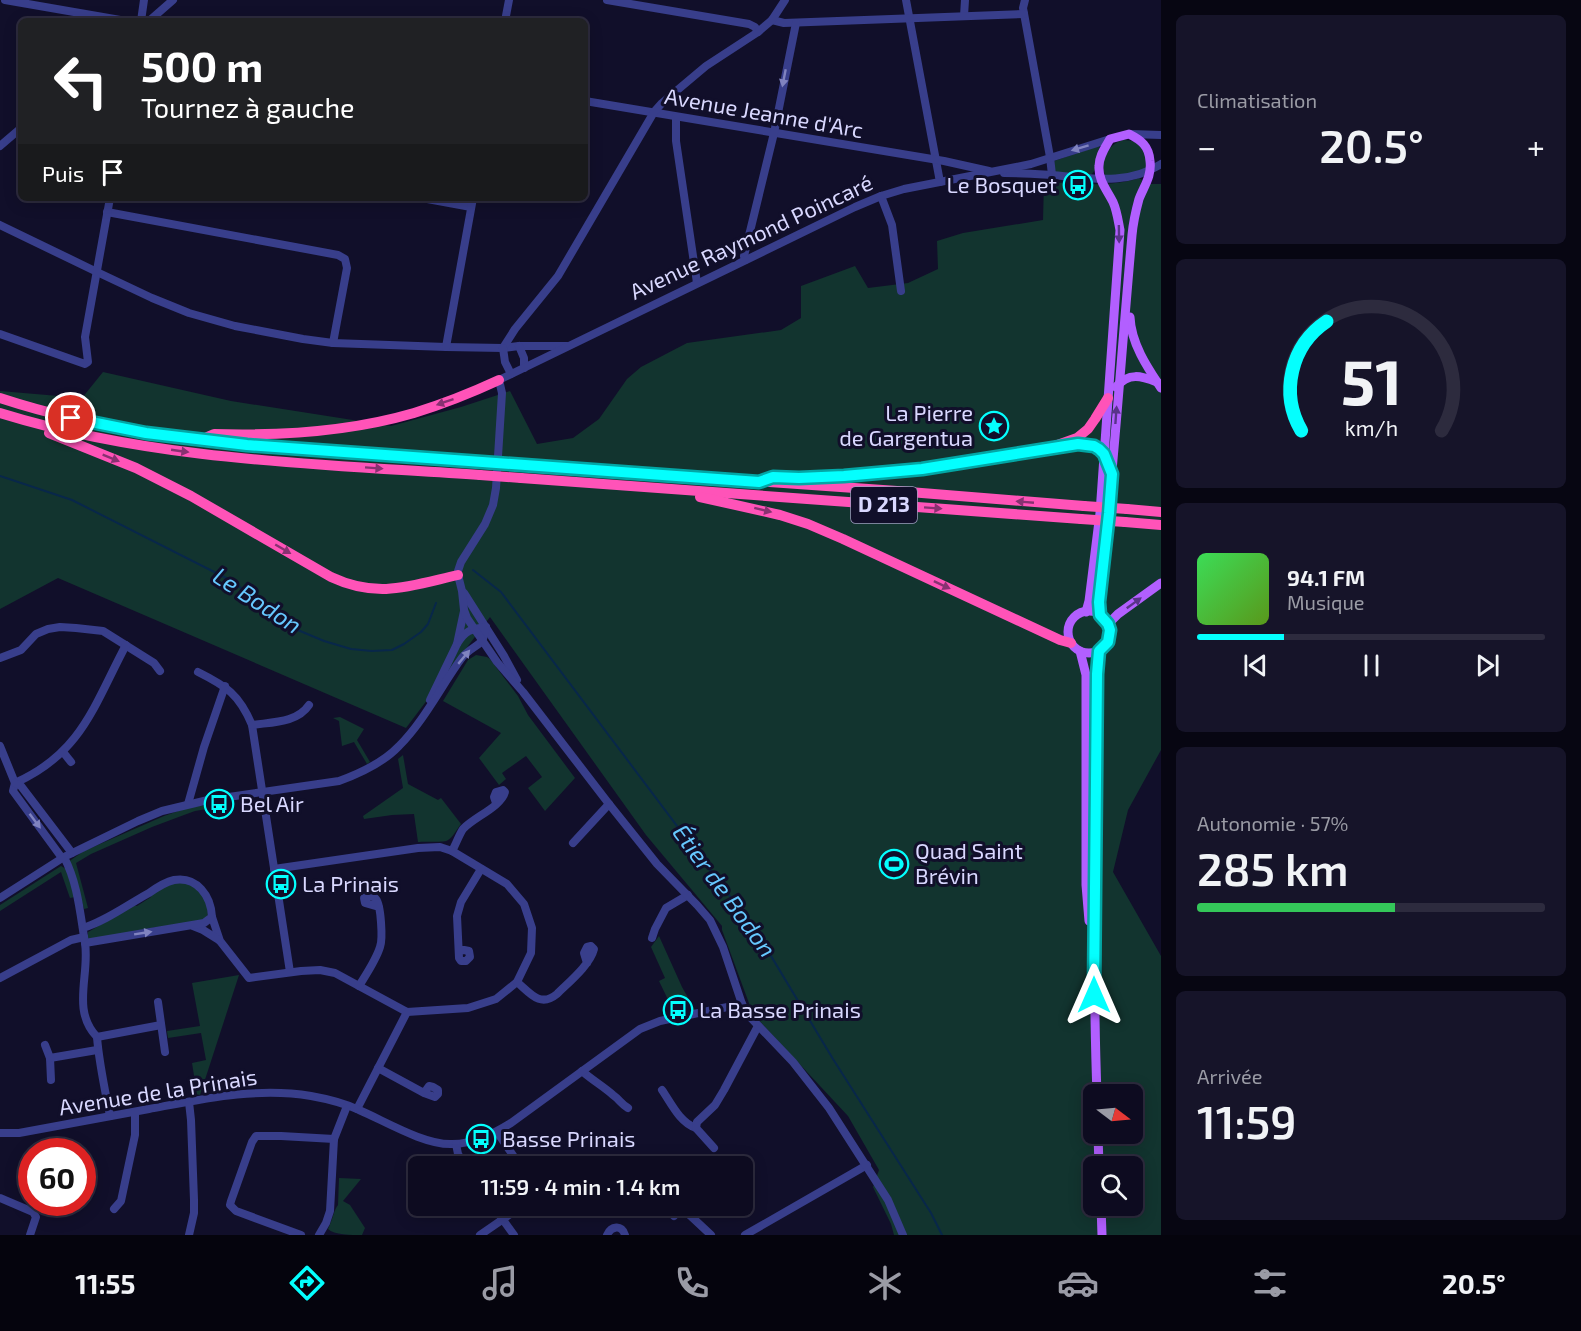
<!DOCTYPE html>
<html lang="fr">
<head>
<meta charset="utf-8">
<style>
	body { margin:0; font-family:"Exo 2",sans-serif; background:#161429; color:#f1f3f6; height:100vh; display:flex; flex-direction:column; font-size:22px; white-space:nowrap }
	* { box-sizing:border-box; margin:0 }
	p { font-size:20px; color:#9a9ba5 }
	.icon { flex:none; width:33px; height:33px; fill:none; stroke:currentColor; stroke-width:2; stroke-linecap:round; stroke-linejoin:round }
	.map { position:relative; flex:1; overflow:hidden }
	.panel { display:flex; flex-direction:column; gap:15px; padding:15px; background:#070612; width:420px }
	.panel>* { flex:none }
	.guide { position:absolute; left:18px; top:18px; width:570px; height:183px; border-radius:9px; box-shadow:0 3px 15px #0003,0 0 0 2px #2d2b3e; background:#202124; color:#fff; overflow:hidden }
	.needle { width:39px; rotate:106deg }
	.buttons { position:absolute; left:1083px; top:1084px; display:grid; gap:12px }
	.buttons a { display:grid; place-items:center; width:60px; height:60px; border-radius:9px; background:#0d0b20; box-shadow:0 3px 15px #0003,0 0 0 2px #2d2b3e; font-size:30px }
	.speed { position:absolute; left:18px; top:1138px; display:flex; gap:12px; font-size:30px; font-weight:700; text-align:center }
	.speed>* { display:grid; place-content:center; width:78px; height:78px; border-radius:50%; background:#0d0b20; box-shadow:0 3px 15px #0003,0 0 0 2px #2d2b3e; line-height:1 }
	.speed .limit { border:9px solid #d22; background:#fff; color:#111 }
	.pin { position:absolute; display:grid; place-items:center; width:51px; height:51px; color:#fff; margin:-26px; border:3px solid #fff; border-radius:50%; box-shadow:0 2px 6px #0007 }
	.me { position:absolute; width:66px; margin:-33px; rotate:0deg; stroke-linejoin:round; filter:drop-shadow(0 0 4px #0008) }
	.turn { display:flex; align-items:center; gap:21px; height:126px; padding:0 24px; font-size:27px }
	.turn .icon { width:78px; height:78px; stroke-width:2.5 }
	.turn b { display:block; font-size:42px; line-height:51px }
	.then { display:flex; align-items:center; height:57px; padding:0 24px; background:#0003; gap:12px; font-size:22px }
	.big { font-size:45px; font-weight:600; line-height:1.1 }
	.panel .tile { flex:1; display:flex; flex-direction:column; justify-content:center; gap:9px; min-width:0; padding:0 21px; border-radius:9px; background:#161429 }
	.panel .dial { align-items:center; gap:0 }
	.dial svg { height:156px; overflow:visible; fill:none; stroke:#2d2b3e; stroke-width:7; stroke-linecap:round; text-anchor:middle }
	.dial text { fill:#f1f3f6; stroke:none }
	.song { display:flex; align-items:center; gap:18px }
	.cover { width:72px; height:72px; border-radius:9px; background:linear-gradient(135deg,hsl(130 70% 55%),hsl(90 70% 35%)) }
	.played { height:6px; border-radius:3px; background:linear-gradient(90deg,#04fffe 25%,#2d2b3e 25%) }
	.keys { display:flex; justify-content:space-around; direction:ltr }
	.heat { display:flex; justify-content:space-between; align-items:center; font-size:33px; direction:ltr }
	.charge { height:9px; border-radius:4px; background:linear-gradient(90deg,#34c759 57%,#2d2b3e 0) }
	.trip { position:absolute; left:408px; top:1156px; width:345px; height:60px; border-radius:9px; background:#0d0b20; box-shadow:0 3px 15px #0003,0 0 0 2px #2d2b3e; font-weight:600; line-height:60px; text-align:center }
	.dock { display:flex; height:96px; justify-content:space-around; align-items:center; background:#05040d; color:#9a9ba5 }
	.dock .icon { width:42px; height:42px }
	.dock .selected { color:#04fffe }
	.dock b { font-size:27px; color:#f1f3f6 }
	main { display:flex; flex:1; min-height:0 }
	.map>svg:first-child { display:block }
	.green { fill:#12342f; fill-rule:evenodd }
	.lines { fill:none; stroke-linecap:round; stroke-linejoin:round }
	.stream { stroke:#08274a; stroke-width:2 }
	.minor { stroke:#383e8b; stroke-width:8 }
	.major { stroke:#b25fff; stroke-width:9 }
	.highway { stroke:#ff53b8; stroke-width:10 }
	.highway-bridge { stroke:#ff53b8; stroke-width:10 }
	.oneway { fill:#8083bf }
	.oneway2 { fill:#59338a }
	.oneway3 { fill:#883171 }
	.route-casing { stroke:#03a6a5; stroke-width:15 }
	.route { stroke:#04fffe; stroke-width:10 }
	.labels { text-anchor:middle; stroke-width:6; stroke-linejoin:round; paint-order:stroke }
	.shield { fill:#110f2a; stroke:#9d9cbf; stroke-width:1.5 }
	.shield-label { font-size:21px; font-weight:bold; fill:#d9d8ff }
	.street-label { font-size:22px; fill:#d9d8ff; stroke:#110f2a }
	.poi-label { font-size:22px; fill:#d9d8ff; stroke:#110f2a; text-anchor:start }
	.water-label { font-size:24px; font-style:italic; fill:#66c8ff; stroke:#110f2a }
</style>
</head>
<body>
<main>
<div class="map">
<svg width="1161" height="1235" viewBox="0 0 1161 1235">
	<rect width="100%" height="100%" fill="#110f2a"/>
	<!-- green -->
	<g class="green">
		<path d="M 1123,140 C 1143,140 1145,151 1147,168 L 1128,175 L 1105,175 C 1099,161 1108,144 1123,140 Z"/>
		<polygon points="1098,146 1100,148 1095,170 1091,175 1055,172 1054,161"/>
		<path d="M 1139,178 L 1142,180 L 1141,184 L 1161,184 L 1161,750 L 1128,810 L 1113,872 L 1161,956 L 1161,1235 L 894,1235 L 891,1224 L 873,1187 L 879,1170 L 848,1116 L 753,1014 L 722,930 L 722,926 L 646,835 L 490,617 L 406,728 L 58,578 L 0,609 L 0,391 L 82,398 L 103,372 L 231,401 L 391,426 L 461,407 L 510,391 L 537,444 L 573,438 L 599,419 L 627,379 L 641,367 L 687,343 L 781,330 L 801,318 L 801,286 L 855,266 L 868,288 L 908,283 L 938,269 L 937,241 L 963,233 L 1043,220 L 1044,182 C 1075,183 1110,188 1139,178 ZM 1094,1095 L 1132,1095 L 1132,1134 L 1094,1134 ZM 1094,1167 L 1132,1167 L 1132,1206 L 1094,1206 Z"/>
		<polygon points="476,655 487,657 490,659 518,696 528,715 575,778 545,811 528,788 542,777 526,756 502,773 506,779 499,785 479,758 501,733 443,701 468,660"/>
		<polygon points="340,717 364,729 357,740 370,762 367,764 354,742 342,746 339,721 333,718"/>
		<path d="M 403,755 L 408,784 L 438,800 L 441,798 L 461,824 C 457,829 453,837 448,840 C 445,843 425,841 418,842 L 414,814 L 392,815 L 364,819 L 363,816 L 403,788 L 398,759 Z"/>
		<polygon points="225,803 225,806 195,811 184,815 152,827 91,854 76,863 88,908 84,909 81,898 68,862 84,851 164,816 190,807"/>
		<polygon points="61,866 66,869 75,897 70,898 61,872 0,911 0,905"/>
		<path d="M 174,882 C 178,883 184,882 189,884 C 202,888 211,906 207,919 L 160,929 L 157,927 L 141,930 L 139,933 L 91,940 L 88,938 L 88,932 L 90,931 L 133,905 L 137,906 L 151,897 L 152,894 Z"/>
		<polygon points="659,936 682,987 695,1010 674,1012 659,981 665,978 651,947"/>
		<polygon points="239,975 200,1095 195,1094 196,1088 192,1063 206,1060 201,1033 168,1038 167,1031 200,1026 192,983"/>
		<path d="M 339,1178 L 361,1179 L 343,1201 L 350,1205 L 365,1228 L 362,1235 C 351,1235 334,1235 328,1229 C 332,1222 334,1209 338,1205 Z"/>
	</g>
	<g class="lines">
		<!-- stream -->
		<g class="stream">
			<polyline points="0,476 72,500 234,582 281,623 324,641 351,649 372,651 392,650 404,644 421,632 428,624 436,603"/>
			<polyline points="473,570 501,592 756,931 833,1059 931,1213 942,1235"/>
		</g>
		<!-- minor -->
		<g class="minor">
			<polyline points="5,0 126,21"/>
			<polyline points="607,0 749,24 755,27 758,32"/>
			<polyline points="906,0 940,182"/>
			<polyline points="1025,0 1023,8 1050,157 1052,175"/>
			<polyline points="964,16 965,0"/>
			<polyline points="772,20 784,23 1024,14"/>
			<polyline points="141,21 144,0"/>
			<polyline points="149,21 173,0"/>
			<polyline points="505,21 509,0"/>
			<polyline points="585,101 944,161 989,171"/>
			<polyline points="676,117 676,141 697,283"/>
			<polyline points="1130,134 1161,135"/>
			<polyline points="0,146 21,128"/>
			<path d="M 1004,173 C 1020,173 1035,174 1051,175 C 1089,178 1127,186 1161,164"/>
			<polyline points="881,196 892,225 901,291"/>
			<polyline points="422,198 471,207"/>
			<polyline points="107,212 338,255 345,259 347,268 333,343"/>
			<polyline points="0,225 97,272 152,298 189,313 235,326 303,339 333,343 446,347 503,348 519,346 567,346"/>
			<polyline points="745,260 744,256 774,133 796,23"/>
			<polyline points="0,334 85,364 88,362 85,337 110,198"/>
			<polyline points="519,346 524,358 524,368"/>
			<polyline points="446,347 473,198"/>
			<polyline points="503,348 515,329 558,276 654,112 662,103 706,66 758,32 772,20 785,0"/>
			<polyline points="503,348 505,362 511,374"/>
			<polyline points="464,593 504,656 517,680"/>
			<polyline points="0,658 21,650 36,634 48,629 60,627 76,628 103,631 154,663 160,671"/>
			<path d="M 198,672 C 226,686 239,694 252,725 L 290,972"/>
			<polyline points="430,700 457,644 464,611"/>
			<path d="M 252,725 C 272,722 297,723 309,705"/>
			<polyline points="0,746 15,783 13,791 62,858"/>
			<polyline points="63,752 71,762"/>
			<path d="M 15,783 C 82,753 94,705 126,645"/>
			<polyline points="15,783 21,786 72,853"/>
			<polyline points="188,804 204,747 225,686"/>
			<polyline points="573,843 609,804"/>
			<path d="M 452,851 C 456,844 459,835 463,829 C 474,817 501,807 505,792 L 503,790 L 496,792 L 494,797 L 496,803"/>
			<path d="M 64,857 C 78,884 80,913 85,943 C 90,975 71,1010 97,1037 C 99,1063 105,1090 110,1116"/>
			<path d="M 0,898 L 64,857 L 138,821 L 162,811 L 208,800 L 339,781 C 361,773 383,763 399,746 C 424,721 440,688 461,659 C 467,650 478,646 482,641 C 484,638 485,631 486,627 C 470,629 465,631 457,644"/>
			<polyline points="212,917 220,941 249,978 301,971 320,970 335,973 407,1012 468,1008 496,999 517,982 531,953 532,928 524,904 507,884 452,851 440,847 418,848 274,869"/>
			<polyline points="193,926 203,930 219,940"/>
			<path d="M 83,928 C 106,921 127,905 149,893 C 156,888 165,882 174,880 C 197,876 211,896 212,917 L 204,923 L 85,943"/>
			<polyline points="652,938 655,929 666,908 688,895"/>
			<polyline points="459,951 464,950 469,951 470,957 466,961 461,961 459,958 457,916 461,902 481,869"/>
			<polyline points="0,978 71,940 84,937"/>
			<path d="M 517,982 C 530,993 540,1008 557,994 C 569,982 590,965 594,949 L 591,946 L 587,947 L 584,953 L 587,963"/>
			<path d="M 359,986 C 367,973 376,960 380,947 C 383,939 381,905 376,899 C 374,896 371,896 367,896 L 364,898 L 365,903 L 379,907"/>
			<polyline points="158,1002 165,1052"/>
			<polyline points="97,1037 161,1025"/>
			<polyline points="45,1045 50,1058 51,1080"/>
			<polyline points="50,1058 97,1050"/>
			<polyline points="378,1068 424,1093 435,1097 438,1094 438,1090 433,1087 429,1086 424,1093"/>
			<path d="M 582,1071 C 592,1080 603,1086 613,1095 C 620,1100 620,1103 628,1108"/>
			<path d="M 662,1090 C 671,1103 680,1123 696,1128"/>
			<polyline points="357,1109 407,1012"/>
			<polyline points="497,1132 521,1167"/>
			<path d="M 0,1133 L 19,1133 C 63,1125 106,1117 149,1109 C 203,1099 256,1087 311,1096 C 328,1099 344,1103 359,1110 C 385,1121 424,1145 452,1144 C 474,1144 493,1134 511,1123 L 640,1029 L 660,1021 L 742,1004"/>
			<polyline points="456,1144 458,1154 465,1167"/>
			<polyline points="714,1148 696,1128 697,1122 715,1105 724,1090 758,1026"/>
			<polyline points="561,1167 563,1165"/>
			<polyline points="0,1198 33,1212 36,1217 30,1235"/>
			<polyline points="493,1206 514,1235"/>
			<polyline points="672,1206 671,1212 674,1216 682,1208"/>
			<polyline points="680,1206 711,1235"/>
			<polyline points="114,1209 121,1201 135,1135 135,1112"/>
			<polyline points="189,1235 194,1213 194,1200 191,1120 189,1102"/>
			<polyline points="301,1235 236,1211 230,1205 231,1201 252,1142 256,1136 281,1136 334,1139"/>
			<polyline points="319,1235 326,1223 330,1211 334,1139 347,1106"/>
			<polyline points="480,1235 522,1206"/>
			<path d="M 607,1235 C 611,1226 622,1224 625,1235"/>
			<polyline points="745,1235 867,1165"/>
			<polyline points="903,1235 888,1200 829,1108 793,1062 750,1017 742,1004 723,947 710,920 697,905 657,864 609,804 523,692 497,662 467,618 464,610 462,591 458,575 458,571 461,562 485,524 493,505 496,488 502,393 499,380 855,207 881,196 904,189 1031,164 1110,139"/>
		</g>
		<!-- major -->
		<g class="major">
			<path d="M 1130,317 C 1131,343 1147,367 1161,388"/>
			<path d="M 1116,387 C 1129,372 1141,376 1157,382"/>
			<circle cx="1089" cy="632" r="21"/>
			<path d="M 1086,612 L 1089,601 L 1100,513 L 1120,230 C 1118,220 1117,211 1113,202 C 1107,190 1098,180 1099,166 C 1099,156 1105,148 1110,139 L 1129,134 C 1141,140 1149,146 1150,161 C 1152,176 1144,186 1139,199 C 1136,210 1133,224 1132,235 C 1121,357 1113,480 1099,602 L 1100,615"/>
			<polyline points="1108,624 1118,614 1161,583"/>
			<polyline points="1080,651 1086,675 1086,885 1089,921"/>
			<path d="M 1097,1095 C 1092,955 1095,814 1097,674 L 1099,651"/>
			<polyline points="1098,1134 1099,1167"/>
			<polyline points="1101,1206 1102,1235"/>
		</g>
		<!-- highway -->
		<g class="highway">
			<path d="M 0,398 C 100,431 205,442 310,449 C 367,454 425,458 482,462"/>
			<path d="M 0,413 C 155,461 319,464 480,475"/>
			<path d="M 49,433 L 136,468 L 191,496 L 331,577 C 378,599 410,586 458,575"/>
			<path d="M 207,437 L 214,434 C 281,436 349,432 414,413 C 443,404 471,393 499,380"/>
			<path d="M 1068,445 C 1097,441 1101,449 1112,473"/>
			<polyline points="524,465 897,491 1084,506"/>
			<polyline points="521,478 1081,519"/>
			<polyline points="791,478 889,473 922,469 1049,448 1077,438 1088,429 1095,419 1108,398"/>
			<polyline points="700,497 780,515 808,524 843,539 1060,640 1071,643"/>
			<polyline points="1127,509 1161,512"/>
			<polyline points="1125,522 1161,525"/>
		</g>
		<!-- highway-bridge -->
		<g class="highway-bridge">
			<polyline points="482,462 524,465"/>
			<polyline points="480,475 521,478"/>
			<polyline points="1084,506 1127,509"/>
			<polyline points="1081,519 1125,522"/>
		</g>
	</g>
	<!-- one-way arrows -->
	<defs><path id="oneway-solid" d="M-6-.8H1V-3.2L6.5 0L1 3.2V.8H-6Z" transform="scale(1.5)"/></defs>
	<g class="oneway">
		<use href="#oneway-solid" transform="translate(784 78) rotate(101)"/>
		<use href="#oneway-solid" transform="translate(1080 148) rotate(163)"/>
		<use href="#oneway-solid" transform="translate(464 657) rotate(-50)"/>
		<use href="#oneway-solid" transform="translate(35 821) rotate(53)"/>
		<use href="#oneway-solid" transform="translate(143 933) rotate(-9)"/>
	</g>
	<g class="oneway2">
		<use href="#oneway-solid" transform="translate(1119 234) rotate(89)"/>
		<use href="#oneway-solid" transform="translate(1116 415) rotate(-86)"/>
		<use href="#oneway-solid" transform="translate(1134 603) rotate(-36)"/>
	</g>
	<g class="oneway3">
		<use href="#oneway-solid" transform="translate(445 402) rotate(161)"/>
		<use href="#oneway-solid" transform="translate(180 451) rotate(8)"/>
		<use href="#oneway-solid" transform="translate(111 458) rotate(22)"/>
		<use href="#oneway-solid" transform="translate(374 468) rotate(4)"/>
		<use href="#oneway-solid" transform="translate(1025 502) rotate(-175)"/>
		<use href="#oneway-solid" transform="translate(933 508) rotate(4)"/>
		<use href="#oneway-solid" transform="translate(763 510) rotate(14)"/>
		<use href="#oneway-solid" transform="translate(283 549) rotate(30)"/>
		<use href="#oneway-solid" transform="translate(942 585) rotate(25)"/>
	</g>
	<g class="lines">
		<!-- route casing -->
		<g class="route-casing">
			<polyline id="route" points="71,418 146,433 247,445 759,482 773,477 799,478 844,476 922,469 1078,444 1094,446 1099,449 1104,454 1112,474 1109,513 1099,602 1100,615 1108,624 1110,630 1108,642 1099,651 1097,674 1094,995"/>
		</g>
		<!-- route -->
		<use href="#route" class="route"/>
	</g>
	<!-- icons -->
	<defs>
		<g id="bus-ring" transform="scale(1.5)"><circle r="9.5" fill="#110f2a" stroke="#04fffe" stroke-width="1.5"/><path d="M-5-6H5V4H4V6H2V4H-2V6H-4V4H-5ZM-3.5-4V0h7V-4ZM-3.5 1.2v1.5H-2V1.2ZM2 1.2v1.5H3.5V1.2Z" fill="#04fffe"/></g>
		<g id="sight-ring" transform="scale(1.5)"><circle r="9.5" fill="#110f2a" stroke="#04fffe" stroke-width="1.5"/><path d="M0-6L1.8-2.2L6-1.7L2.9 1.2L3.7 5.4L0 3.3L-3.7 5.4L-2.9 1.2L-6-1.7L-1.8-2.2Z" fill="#04fffe"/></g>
		<g id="stadium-ring" transform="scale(1.5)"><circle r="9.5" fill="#110f2a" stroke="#04fffe" stroke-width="1.5"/><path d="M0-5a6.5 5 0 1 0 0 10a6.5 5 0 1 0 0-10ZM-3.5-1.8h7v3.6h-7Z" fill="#04fffe"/></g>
	</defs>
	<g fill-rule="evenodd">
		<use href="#bus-ring" x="1078" y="185"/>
		<use href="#sight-ring" x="994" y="426"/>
		<use href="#bus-ring" x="219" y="804"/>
		<use href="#stadium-ring" x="894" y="864"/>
		<use href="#bus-ring" x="281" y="884"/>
		<use href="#bus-ring" x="678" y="1010"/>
		<use href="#bus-ring" x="481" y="1139"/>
	</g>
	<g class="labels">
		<!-- shield labels -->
		<rect class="shield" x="851" y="487" width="66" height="36" rx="4.5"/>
		<g class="shield-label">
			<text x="884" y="512">D 213</text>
		</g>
		<!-- street labels -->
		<g class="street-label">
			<text transform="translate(764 113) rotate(10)" y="8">Avenue Jeanne d'Arc</text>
			<text transform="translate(751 237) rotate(-25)" y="8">Avenue Raymond Poincaré</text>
			<text transform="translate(158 1092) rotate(-9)" y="8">Avenue de la Prinais</text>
		</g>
		<!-- poi labels -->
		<g class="poi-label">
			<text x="1057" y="193" text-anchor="end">Le Bosquet</text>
			<text x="973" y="421" text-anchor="end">La Pierre<tspan x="973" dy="25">de Gargentua</tspan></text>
			<text x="240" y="812">Bel Air</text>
			<text x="915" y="859">Quad Saint<tspan x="915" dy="25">Brévin</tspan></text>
			<text x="302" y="892">La Prinais</text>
			<text x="699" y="1018">La Basse Prinais</text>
			<text x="502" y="1147">Basse Prinais</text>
		</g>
		<!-- water labels -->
		<g class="water-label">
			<text transform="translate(257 601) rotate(33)" y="8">Le Bodon</text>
			<text transform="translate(724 891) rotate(54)" y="8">Étier de Bodon</text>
		</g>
	</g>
</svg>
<div class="buttons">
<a><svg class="needle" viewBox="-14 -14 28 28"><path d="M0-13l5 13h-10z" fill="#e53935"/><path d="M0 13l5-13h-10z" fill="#9a9ba5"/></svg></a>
<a><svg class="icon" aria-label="search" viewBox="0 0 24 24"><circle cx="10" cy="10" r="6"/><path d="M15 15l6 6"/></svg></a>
</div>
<div class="speed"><div class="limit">60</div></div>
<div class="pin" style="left:71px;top:418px;background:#d93025"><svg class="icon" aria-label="arrive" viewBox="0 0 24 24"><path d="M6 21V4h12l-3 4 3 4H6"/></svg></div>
<svg class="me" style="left:1094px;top:995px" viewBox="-20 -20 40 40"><path d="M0-17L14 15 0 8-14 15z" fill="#04fffe" stroke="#fff" stroke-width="4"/></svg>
<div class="trip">11:59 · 4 min · 1.4 km</div>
<div class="guide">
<div class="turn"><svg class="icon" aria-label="left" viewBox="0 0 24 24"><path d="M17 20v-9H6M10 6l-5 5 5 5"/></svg><div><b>500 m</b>Tournez à gauche</div></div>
<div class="then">Puis<svg class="icon" aria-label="arrive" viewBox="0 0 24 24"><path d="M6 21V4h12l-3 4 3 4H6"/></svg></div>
</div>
</div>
<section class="panel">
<div class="tile"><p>Climatisation</p>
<div class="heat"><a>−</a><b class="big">20.5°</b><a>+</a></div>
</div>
<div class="tile dial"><svg viewBox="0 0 100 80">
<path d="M14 69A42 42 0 1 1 86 69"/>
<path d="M14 69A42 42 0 0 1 27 13" stroke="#04fffe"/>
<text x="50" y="56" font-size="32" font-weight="700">51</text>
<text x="50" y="72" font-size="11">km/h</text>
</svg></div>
<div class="tile">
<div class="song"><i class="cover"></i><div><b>94.1 FM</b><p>Musique</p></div></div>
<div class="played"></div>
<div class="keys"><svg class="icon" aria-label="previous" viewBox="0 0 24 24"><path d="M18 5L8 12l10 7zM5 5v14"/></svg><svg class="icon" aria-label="pause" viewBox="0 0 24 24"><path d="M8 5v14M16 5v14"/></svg><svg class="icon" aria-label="next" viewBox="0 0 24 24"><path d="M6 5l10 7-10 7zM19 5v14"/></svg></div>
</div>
<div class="tile"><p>Autonomie · 57%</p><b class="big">285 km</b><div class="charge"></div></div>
<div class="tile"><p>Arrivée</p><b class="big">11:59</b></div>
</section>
</main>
<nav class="dock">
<b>11:55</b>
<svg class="icon selected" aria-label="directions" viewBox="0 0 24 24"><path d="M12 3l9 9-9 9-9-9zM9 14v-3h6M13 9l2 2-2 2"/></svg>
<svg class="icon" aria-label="music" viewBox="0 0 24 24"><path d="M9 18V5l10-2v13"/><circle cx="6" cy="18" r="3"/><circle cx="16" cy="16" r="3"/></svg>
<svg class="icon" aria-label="phone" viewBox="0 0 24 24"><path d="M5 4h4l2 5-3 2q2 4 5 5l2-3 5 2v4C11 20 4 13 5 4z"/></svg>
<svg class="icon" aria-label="climate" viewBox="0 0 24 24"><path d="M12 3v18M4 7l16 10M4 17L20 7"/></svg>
<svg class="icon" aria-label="car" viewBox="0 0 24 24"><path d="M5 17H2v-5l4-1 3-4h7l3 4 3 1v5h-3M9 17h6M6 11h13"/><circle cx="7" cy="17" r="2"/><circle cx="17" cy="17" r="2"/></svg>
<svg class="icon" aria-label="filters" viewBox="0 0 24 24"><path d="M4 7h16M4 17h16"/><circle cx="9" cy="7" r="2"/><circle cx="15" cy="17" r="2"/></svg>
<b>20.5°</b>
</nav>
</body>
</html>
